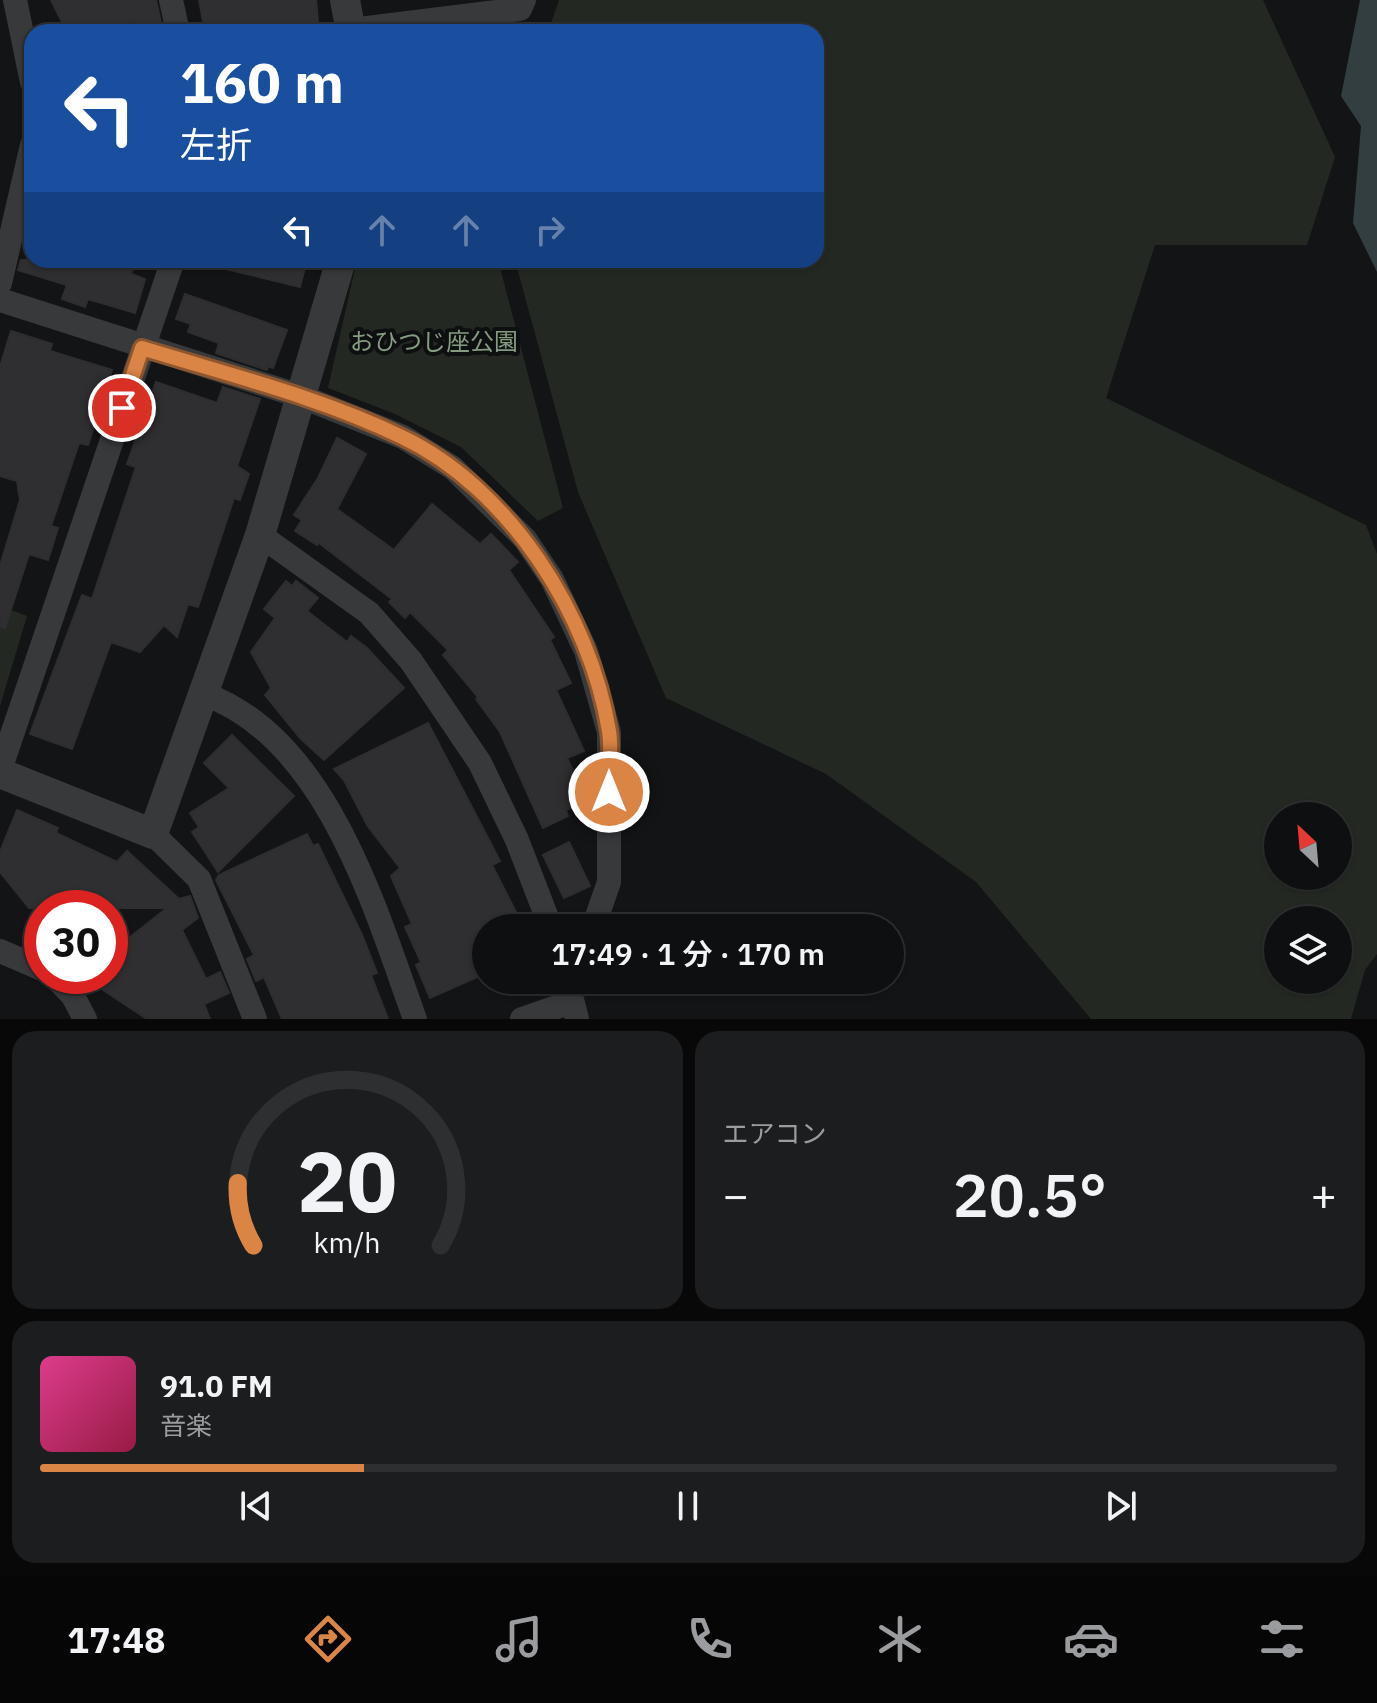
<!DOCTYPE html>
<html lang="ja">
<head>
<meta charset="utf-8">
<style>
	body { margin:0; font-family:"IBM Plex Sans","Noto Sans JP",sans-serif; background:#1c1d1e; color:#f1f3f6; height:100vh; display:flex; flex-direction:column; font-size:30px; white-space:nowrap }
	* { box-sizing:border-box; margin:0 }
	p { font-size:26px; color:#9b9c9f }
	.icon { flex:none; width:44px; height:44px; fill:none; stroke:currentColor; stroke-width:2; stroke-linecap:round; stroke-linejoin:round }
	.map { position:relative; height:1019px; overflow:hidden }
	.details { display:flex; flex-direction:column; gap:12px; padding:12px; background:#080809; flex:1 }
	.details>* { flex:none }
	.banner { position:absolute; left:24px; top:24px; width:800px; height:244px; border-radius:24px; box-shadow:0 2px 6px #0004,0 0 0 2px #2e2f30; background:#1a4fa0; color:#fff; overflow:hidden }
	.needle { width:52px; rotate:334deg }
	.buttons { position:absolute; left:1264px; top:802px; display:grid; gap:16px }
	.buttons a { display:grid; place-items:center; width:88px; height:88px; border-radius:50%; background:#0e0f10; box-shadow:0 2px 6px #0004,0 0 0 2px #2e2f30; font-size:40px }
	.speed { position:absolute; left:24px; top:890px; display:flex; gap:16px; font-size:40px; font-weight:700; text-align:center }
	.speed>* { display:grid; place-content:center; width:104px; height:104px; border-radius:50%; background:#0e0f10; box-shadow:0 2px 6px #0004,0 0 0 2px #2e2f30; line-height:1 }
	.speed .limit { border:12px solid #d22; background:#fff; color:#111 }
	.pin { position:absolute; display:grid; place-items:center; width:68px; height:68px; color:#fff; margin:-34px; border:4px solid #fff; border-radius:50%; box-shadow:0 2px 8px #0007 }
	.me { position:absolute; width:88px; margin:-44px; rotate:0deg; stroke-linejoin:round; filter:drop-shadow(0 0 6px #0008) }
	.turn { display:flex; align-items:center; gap:28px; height:168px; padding:0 24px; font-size:36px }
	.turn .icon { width:104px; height:104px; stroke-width:2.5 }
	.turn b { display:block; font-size:56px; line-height:68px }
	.lanes { display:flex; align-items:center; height:76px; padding:0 24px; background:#0003; justify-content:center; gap:40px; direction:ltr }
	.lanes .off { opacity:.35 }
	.big { font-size:60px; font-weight:600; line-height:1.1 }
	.details .tile { flex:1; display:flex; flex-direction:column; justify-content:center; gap:12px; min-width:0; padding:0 28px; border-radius:24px; background:#1c1d1e }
	.details .dial { align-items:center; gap:0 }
	.dial svg { height:208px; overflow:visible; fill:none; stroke:#2e2f30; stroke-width:7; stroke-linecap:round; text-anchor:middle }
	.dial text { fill:#f1f3f6; stroke:none }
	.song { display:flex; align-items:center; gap:24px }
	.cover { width:96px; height:96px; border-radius:12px; background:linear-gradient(135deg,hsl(330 70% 55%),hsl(340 70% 35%)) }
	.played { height:8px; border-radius:4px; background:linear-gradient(90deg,#da8446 25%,#2e2f30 25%) }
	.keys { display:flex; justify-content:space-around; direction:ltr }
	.heat { display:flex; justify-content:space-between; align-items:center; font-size:44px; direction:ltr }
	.details .tiles { flex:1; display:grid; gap:12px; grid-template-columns:1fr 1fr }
	.tile:last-child { grid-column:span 2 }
	.trip { position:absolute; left:472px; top:914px; width:432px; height:80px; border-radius:40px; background:#0e0f10; box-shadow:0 2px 6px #0004,0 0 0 2px #2e2f30; font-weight:600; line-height:80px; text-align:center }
	.dock { display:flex; height:128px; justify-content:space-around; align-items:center; background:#060606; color:#9b9c9f }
	.dock .icon { width:56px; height:56px }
	.dock .selected { color:#da8446 }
	.dock b { font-size:36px; color:#f1f3f6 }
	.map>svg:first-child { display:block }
	.green { fill:#232922; fill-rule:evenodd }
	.water { fill:#323e40 }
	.building { fill:#2f2f31; stroke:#2e2e31; stroke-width:2 }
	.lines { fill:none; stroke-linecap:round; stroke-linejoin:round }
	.minor { stroke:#37393b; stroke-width:24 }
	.tertiary { stroke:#37393b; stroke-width:30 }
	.route-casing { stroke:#8e562e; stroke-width:20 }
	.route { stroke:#da8446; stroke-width:14 }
	.labels { text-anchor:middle; stroke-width:8; stroke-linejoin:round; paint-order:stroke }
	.park-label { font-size:24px; fill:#859c80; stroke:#0e0f10 }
</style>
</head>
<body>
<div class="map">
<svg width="1377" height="1019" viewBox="0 0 1377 1019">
	<rect width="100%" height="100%" fill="#131415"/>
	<!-- green -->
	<g class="green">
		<path d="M 559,0 L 1263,0 L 1335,157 L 1307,245 L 1155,245 L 1106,398 L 1366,525 L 1377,554 L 1377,954 L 1365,970 L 1351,1019 L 1091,1019 L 976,882 L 826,774 L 666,698 L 578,492 L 515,260 L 816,260 L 816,32 L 487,32 L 551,23 ZM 1278,816 L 1338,816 L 1338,876 L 1278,876 ZM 1278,920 L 1338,920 L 1338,980 L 1278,980 Z"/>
		<polygon points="357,260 498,260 563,508 538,521 461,447 395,414 328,388"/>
		<polygon points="0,606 27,616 0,706"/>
	</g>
	<!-- water -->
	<polygon class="water" points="1360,0 1377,0 1377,272 1353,223 1361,126 1341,96"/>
	<!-- building -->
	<g class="building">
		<polygon points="51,0 156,0 163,32 136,32 135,20 99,32 67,32"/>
		<polygon points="199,0 316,0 319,32 205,32"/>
		<polygon points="21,260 95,260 132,271 131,274 145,279 135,313 88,299 85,307 62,299 67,285 18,270"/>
		<polygon points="227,260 307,260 300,287 226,269"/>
		<polygon points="185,294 287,330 273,368 268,366 267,370 216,353 219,343 188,332 191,324 176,319"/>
		<polygon points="11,331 52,344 50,351 112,370 88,445 79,443 51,526 58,528 48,560 29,554 5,628 0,627 0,566 20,500 17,481 0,476 0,367"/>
		<polygon points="156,382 217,403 223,387 260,399 237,466 249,474 240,500 234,498 198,607 188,604 177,637 164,625 140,652 111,642 72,749 30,734 82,595 92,599 136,467 127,464"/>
		<polygon points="337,438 366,454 337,509 394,550 432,504 480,544 491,534 518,562 509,570 554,637 550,640 571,683 556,690 584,751 567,758 587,800 566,810 568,816 543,828 500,732 476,699 478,697 443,655 448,650 410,612 405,618 389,602 392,599 319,543 317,545 295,531 302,520 294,515 318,478"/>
		<polygon points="286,581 292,586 296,581 318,598 307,611 347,642 351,636 367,648 404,688 324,760 300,738 265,695 271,688 251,652 275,618 264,609"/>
		<polygon points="428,723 500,861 492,865 524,928 486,928 486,973 430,998 416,965 421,962 405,927 412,924 391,876 400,868 367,825 344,780 334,769"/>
		<polygon points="232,735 294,796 218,872 192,832 199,827 190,813 229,788 204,763"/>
		<polygon points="17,810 58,828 56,833 117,862 127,851 179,899 190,896 198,918 182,930 206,979 220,972 229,993 204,1004 210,1019 147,1019 82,976 110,976 110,953 167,908 29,908 0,872 0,852"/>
		<polygon points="307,834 313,846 318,844 362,935 377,973 371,975 388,1019 282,1019 264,977 256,981 247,959 254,955 216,880 219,875"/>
		<polygon points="569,842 590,886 564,898 543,855"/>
	</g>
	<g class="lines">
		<!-- minor -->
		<g class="minor">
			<polyline points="15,0 32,82"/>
			<polyline points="171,0 178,32"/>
			<polyline points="351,30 520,9 524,0"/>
			<polyline points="0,283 32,145"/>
			<polyline points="0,300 300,396 403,437 453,468 525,539 552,579 586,651 609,732 609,882 593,928"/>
			<polyline points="260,535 369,613 411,661 480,763 517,840 551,928"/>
			<path d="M 204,694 C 327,738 375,909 415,1019"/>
			<polyline points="0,770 173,260"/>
			<polyline points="153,834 199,879 255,1019"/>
			<polyline points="0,951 42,969"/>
			<polyline points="54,976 73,996 85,1019"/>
			<polyline points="567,980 577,1019"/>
			<polyline points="522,1019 571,1002"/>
		</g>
		<!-- tertiary -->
		<g class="tertiary">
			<polyline points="345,0 351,32"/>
			<polyline points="0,773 153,834 260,535 341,260"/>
		</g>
	</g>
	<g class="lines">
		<!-- route casing -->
		<g class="route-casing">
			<path id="route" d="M 122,408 L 142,348 C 229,375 320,397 402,437 C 509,488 590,615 609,731 C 612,750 609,772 609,792"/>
		</g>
		<!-- route -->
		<use href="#route" class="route"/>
	</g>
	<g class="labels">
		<!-- park labels -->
		<g class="park-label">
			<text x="434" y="350">おひつじ座公園</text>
		</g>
	</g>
</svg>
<div class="buttons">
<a><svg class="needle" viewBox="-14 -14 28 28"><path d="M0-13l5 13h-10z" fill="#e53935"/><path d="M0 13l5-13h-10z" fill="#9b9c9f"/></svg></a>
<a><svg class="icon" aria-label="layers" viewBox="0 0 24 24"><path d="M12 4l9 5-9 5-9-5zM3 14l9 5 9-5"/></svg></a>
</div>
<div class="speed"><div class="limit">30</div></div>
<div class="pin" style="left:122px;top:408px;background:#d93025"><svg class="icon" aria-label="arrive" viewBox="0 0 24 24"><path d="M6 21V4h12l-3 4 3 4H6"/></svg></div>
<svg class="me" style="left:609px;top:792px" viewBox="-20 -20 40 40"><circle r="17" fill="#da8446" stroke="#fff" stroke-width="3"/><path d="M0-11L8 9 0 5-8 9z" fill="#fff"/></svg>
<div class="trip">17:49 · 1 分 · 170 m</div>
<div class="banner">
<div class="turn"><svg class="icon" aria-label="left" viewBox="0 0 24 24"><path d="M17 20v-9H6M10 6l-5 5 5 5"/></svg><div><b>160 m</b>左折</div></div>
<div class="lanes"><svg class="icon" aria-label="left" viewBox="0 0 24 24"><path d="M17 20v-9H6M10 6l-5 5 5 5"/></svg><svg class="icon off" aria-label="ahead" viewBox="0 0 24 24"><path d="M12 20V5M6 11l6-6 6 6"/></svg><svg class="icon off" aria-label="ahead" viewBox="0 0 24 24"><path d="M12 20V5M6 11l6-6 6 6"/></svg><svg class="icon off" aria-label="right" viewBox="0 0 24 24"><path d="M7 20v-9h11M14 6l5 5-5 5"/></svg></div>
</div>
</div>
<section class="details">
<div class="tiles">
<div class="tile dial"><svg viewBox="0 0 100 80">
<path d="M14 69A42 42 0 1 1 86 69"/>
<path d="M14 69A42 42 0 0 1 8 45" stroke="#da8446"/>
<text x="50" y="56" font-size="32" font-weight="700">20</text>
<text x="50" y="72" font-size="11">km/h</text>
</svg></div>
<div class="tile"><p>エアコン</p>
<div class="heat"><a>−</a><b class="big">20.5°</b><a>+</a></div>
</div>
<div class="tile">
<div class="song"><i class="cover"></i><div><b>91.0 FM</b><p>音楽</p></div></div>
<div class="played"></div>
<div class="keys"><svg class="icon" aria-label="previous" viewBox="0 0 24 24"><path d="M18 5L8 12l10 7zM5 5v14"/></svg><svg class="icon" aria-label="pause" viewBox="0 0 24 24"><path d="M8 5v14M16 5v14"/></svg><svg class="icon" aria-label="next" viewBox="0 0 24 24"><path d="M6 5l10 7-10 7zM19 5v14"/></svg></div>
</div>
</div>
</section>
<nav class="dock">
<b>17:48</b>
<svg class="icon selected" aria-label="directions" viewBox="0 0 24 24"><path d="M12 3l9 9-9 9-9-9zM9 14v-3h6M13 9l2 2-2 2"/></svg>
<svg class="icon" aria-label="music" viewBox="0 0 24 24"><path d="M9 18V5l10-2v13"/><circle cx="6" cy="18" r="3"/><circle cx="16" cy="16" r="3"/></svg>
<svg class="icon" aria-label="phone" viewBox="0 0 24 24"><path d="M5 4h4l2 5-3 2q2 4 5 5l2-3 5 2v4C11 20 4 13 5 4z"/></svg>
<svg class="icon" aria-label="climate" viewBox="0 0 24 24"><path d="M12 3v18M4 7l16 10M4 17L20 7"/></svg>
<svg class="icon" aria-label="car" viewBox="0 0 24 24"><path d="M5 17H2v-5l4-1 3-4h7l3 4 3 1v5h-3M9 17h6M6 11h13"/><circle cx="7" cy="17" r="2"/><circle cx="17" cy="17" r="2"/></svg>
<svg class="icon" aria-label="filters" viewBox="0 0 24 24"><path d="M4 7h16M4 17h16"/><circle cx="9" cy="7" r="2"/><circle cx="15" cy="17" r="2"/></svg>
</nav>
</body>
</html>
